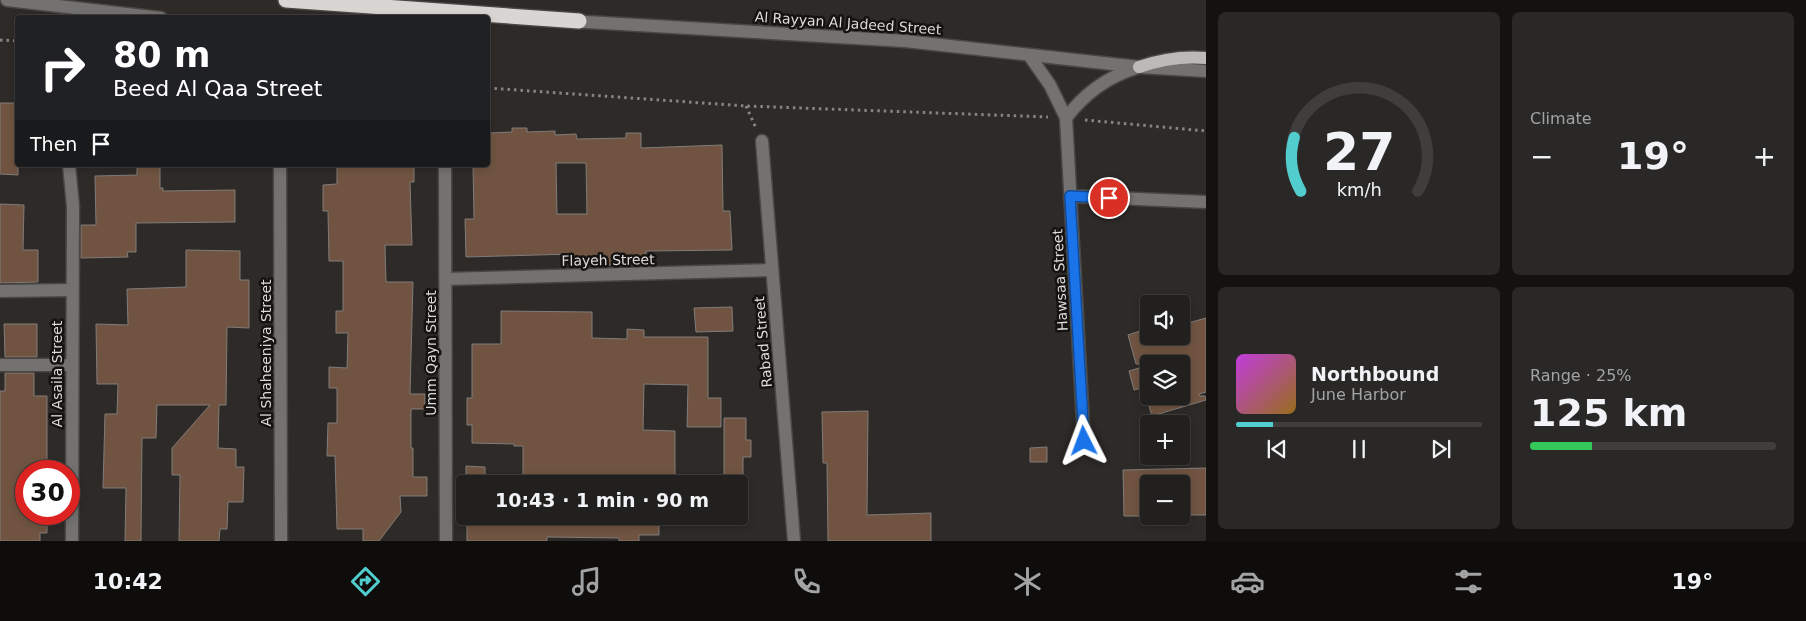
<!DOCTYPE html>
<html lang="en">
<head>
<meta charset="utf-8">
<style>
	body { margin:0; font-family:"DejaVu Sans",sans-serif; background:#2a2827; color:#f1f3f6; height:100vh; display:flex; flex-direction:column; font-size:19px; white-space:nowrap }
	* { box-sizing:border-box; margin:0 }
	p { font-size:16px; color:#a2a3a4 }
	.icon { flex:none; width:28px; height:28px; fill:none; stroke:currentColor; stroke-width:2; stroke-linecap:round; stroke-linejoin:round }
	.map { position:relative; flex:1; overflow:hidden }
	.side { display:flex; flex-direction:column; gap:12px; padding:12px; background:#131210; width:600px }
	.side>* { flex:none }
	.hud { position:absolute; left:15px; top:15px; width:475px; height:152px; border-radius:5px; box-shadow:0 2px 8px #0003,0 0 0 1px #3f3e3c; background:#202124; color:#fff; overflow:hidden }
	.fabs { position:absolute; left:1140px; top:295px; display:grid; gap:10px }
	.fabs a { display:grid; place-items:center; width:50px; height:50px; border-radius:5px; background:#22201e; box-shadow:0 2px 8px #0003,0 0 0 1px #3f3e3c; font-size:25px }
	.speed { position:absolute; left:15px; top:460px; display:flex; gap:10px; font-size:25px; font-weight:700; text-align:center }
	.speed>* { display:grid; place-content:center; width:65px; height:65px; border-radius:50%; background:#22201e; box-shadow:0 2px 8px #0003,0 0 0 1px #3f3e3c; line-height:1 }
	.speed .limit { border:8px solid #d22; background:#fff; color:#111 }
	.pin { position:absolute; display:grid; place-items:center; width:42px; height:42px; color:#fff; margin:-21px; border:2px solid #fff; border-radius:50%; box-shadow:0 1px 5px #0007 }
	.me { position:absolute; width:55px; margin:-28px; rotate:357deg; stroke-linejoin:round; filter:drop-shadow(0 0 4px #0008) }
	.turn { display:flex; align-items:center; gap:18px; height:105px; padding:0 15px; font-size:22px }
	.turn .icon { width:65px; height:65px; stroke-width:2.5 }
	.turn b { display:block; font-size:35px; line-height:42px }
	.then { display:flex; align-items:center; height:48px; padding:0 15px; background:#0003; gap:10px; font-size:19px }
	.big { font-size:38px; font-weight:800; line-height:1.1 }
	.side .tile { flex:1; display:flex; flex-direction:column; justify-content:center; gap:8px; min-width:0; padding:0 18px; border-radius:8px; background:#2a2827 }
	.side .dial { align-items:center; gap:0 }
	.dial svg { height:130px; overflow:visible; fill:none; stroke:#3f3e3c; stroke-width:7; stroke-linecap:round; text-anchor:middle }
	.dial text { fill:#f1f3f6; stroke:none }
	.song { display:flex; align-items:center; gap:15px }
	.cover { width:60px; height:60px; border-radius:8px; background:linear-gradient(135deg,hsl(290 70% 55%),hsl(40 70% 35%)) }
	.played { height:5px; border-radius:2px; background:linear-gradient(90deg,#52cdce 15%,#3f3e3c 15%) }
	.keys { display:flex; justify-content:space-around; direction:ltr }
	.heat { display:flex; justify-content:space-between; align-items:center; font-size:28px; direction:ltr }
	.charge { height:8px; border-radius:4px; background:linear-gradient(90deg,#34c759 25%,#3f3e3c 0) }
	.side .tiles { flex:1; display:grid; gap:12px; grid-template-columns:repeat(2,1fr) }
	.trip { position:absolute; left:456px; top:475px; width:292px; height:50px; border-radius:5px; background:#22201e; box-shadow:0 2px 8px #0003,0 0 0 1px #3f3e3c; font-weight:800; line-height:50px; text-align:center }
	.tab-bar { display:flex; height:80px; justify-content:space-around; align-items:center; background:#0e0d0c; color:#a2a3a4 }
	.tab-bar .icon { width:35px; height:35px }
	.tab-bar .active { color:#52cdce }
	.tab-bar b { font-size:22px; color:#f1f3f6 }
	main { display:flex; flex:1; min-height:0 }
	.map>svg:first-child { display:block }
	.building { fill:#705441; stroke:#807c7a; fill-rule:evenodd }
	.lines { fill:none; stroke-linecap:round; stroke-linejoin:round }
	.minor-casing { stroke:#494644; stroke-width:15 }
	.major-casing { stroke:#494644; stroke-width:15 }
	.highway-casing { stroke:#494644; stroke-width:18 }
	.path { stroke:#878483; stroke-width:3; stroke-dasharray:2.5 4; stroke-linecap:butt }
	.minor { stroke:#737271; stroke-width:12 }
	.major { stroke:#bcb9b7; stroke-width:12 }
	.highway { stroke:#d9d5d3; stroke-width:15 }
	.route-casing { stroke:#114b97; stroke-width:12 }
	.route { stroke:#1a73e8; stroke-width:9 }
	.labels { text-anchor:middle; stroke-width:5; stroke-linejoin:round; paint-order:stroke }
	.street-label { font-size:14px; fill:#dddbda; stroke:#141312 }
</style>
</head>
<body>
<main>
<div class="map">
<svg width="1206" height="541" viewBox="0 0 1206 541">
	<rect width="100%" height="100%" fill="#2d2a28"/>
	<!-- building -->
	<g class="building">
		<polygon points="0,103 18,103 18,175 0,174"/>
		<path d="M 512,128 L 527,128 L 527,132 L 555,131 L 555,135 L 576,134 L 577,139 L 626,138 L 626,133 L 641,133 L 641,148 L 722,145 L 723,211 L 730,211 L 732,250 L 646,251 L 646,265 L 592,265 L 592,262 L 572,262 L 573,254 L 466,257 L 465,219 L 474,219 L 473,165 L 488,165 L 488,133 L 512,132 ZM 556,163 L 586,163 L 587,214 L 557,214 Z"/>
		<polygon points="137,165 160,165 160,188 163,188 163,191 235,190 235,222 136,223 136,252 127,252 128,257 81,258 81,225 96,225 95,176 137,175"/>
		<polygon points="337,165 414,165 414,182 410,182 412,245 385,245 386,282 413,282 410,394 425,394 425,409 411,409 411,448 413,448 413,477 427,477 427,496 400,496 401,512 379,541 363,541 363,529 337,529 335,456 327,456 328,423 337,423 337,388 329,388 329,367 347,368 348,333 336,333 336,311 343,311 343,261 329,261 328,211 323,211 323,185 337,184"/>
		<polygon points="0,204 24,205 23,250 38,250 38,282 0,283"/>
		<polygon points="186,250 240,251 240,280 249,280 249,328 227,327 226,405 219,405 218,448 236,449 236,467 244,467 243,502 228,502 227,529 220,529 219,541 179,541 180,475 172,475 172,448 210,405 157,405 156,438 142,438 141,541 125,541 126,488 103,488 105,414 117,414 118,384 97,384 96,324 128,325 127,289 186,287"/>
		<polygon points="732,307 733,331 696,332 694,308"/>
		<polygon points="501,311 592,312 592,338 627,339 627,329 644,330 644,337 708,337 708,398 721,398 721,427 687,427 688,385 644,384 643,430 675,431 675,484 523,484 523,446 514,446 514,444 472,443 472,425 467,425 467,398 472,398 472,344 501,344"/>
		<polygon points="1206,318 1206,392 1199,394 1200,396 1205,396 1206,400 1152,416 1146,396 1181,396 1181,364 1136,364 1128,335 1149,328 1149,336 1181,336 1181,325"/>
		<polygon points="4,324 37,324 37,357 5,357"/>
		<polygon points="1149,365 1149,386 1134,390 1129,371"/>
		<polygon points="5,373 34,373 34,396 47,396 47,471 26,471 26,514 47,514 47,533 40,533 40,541 0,541 0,391 5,391"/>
		<polygon points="868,411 867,515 931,513 931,541 828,541 827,463 823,463 822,412"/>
		<polygon points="724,418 746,418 746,440 751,440 751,457 743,457 743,484 724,484"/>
		<polygon points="1047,447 1047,462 1030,462 1030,448"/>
		<polygon points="466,466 485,467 485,484 466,484"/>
		<polygon points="1206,468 1206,515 1181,515 1181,484 1149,484 1149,516 1124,516 1123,470"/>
		<polygon points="467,516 659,516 659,535 639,535 639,541 619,541 619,538 547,537 547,541 467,541"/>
	</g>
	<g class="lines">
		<!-- minor casing -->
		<g class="minor-casing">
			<g id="minor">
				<polyline points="7,0 161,18"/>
				<polyline points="570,21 905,41 1139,67 1206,71"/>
				<polyline points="1029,55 1050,85 1066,118 1084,441"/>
				<path d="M 1066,118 C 1084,94 1107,77 1136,68"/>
				<polyline points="762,141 794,541"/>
				<polyline points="69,165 73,206 72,541"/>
				<polyline points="280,165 281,541"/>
				<polyline points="445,165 446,541"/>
				<polyline points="1070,196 1206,202"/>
				<polyline points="446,279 772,270"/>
				<polyline points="0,291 72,290"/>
				<polyline points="0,365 72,365"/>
			</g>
		</g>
		<!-- major casing -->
		<g class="major-casing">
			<path id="major" d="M 1139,67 C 1162,59 1183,56 1206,58"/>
		</g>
		<!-- highway casing -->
		<g class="highway-casing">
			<polyline id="highway" points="286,0 579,21"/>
		</g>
		<!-- path -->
		<g class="path">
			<polyline points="0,40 18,41"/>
			<polyline points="488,88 746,106 1048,117"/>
			<polyline points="746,106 756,128"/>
			<polyline points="1085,120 1206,131"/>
		</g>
		<!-- minor -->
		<use href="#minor" class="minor"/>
		<!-- major -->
		<use href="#major" class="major"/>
		<!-- highway -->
		<use href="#highway" class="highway"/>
	</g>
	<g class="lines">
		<!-- route casing -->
		<g class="route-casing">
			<polyline id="route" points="1084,441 1070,196 1109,198"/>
		</g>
		<!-- route -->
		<use href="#route" class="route"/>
	</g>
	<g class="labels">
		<!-- street labels -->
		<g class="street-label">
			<text transform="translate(848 23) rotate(4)" y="5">Al Rayyan Al Jadeed Street</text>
			<text transform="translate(608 260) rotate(-1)" y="5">Flayeh Street</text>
			<text transform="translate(1060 280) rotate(-93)" y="5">Hawsaa Street</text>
			<text transform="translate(763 342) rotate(-95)" y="5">Rabad Street</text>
			<text transform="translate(266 353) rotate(-90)" y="5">Al Shaheeniya Street</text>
			<text transform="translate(431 353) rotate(-90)" y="5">Umm Qayn Street</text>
			<text transform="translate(57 374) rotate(-90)" y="5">Al Asaila Street</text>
		</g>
	</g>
</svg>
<div class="fabs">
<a><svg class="icon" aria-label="sound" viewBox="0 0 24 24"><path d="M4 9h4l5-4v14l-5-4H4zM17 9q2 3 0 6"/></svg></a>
<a><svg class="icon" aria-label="layers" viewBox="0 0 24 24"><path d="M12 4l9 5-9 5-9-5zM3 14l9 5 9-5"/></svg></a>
<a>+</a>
<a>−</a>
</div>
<div class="speed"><div class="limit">30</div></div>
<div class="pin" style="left:1109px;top:198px;background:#d93025"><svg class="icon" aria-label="arrive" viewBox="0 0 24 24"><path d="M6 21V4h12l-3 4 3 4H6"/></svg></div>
<svg class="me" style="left:1084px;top:441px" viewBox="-20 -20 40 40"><path d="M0-17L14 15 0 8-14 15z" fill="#1a73e8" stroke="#fff" stroke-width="4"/></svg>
<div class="trip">10:43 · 1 min · 90 m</div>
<div class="hud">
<div class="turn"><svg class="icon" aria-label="right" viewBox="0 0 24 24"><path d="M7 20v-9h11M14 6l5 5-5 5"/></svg><div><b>80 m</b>Beed Al Qaa Street</div></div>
<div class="then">Then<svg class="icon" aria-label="arrive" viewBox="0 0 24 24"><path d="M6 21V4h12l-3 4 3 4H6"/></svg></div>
</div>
</div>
<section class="side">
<div class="tiles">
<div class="tile dial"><svg viewBox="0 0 100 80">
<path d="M14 69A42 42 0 1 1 86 69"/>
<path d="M14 69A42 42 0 0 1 10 36" stroke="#52cdce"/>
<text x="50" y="56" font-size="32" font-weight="700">27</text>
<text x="50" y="72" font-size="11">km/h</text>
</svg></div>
<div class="tile"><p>Climate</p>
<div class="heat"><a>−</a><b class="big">19°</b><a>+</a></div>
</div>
<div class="tile">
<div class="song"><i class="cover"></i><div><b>Northbound</b><p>June Harbor</p></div></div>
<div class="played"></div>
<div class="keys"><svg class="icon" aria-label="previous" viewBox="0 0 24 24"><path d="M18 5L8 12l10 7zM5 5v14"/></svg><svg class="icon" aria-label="pause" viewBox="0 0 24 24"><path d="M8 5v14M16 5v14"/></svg><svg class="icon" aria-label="next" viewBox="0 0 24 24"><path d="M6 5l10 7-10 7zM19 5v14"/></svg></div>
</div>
<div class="tile"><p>Range · 25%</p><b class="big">125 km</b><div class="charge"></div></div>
</div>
</section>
</main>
<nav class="tab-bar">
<b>10:42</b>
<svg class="icon active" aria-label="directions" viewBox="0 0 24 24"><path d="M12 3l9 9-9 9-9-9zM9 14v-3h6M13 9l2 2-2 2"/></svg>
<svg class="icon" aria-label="music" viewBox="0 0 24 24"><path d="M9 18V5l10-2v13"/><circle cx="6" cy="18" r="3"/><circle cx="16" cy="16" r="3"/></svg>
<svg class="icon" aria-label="phone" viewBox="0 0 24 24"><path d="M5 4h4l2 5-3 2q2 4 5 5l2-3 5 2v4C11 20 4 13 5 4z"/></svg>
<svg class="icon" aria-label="climate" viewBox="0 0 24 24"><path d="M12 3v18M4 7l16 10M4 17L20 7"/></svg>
<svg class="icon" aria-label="car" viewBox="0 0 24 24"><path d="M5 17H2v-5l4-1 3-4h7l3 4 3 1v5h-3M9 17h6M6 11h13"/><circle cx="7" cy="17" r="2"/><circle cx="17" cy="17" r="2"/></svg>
<svg class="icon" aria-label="filters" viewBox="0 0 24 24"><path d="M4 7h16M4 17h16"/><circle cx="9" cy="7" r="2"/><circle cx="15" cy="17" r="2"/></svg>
<b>19°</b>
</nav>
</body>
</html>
